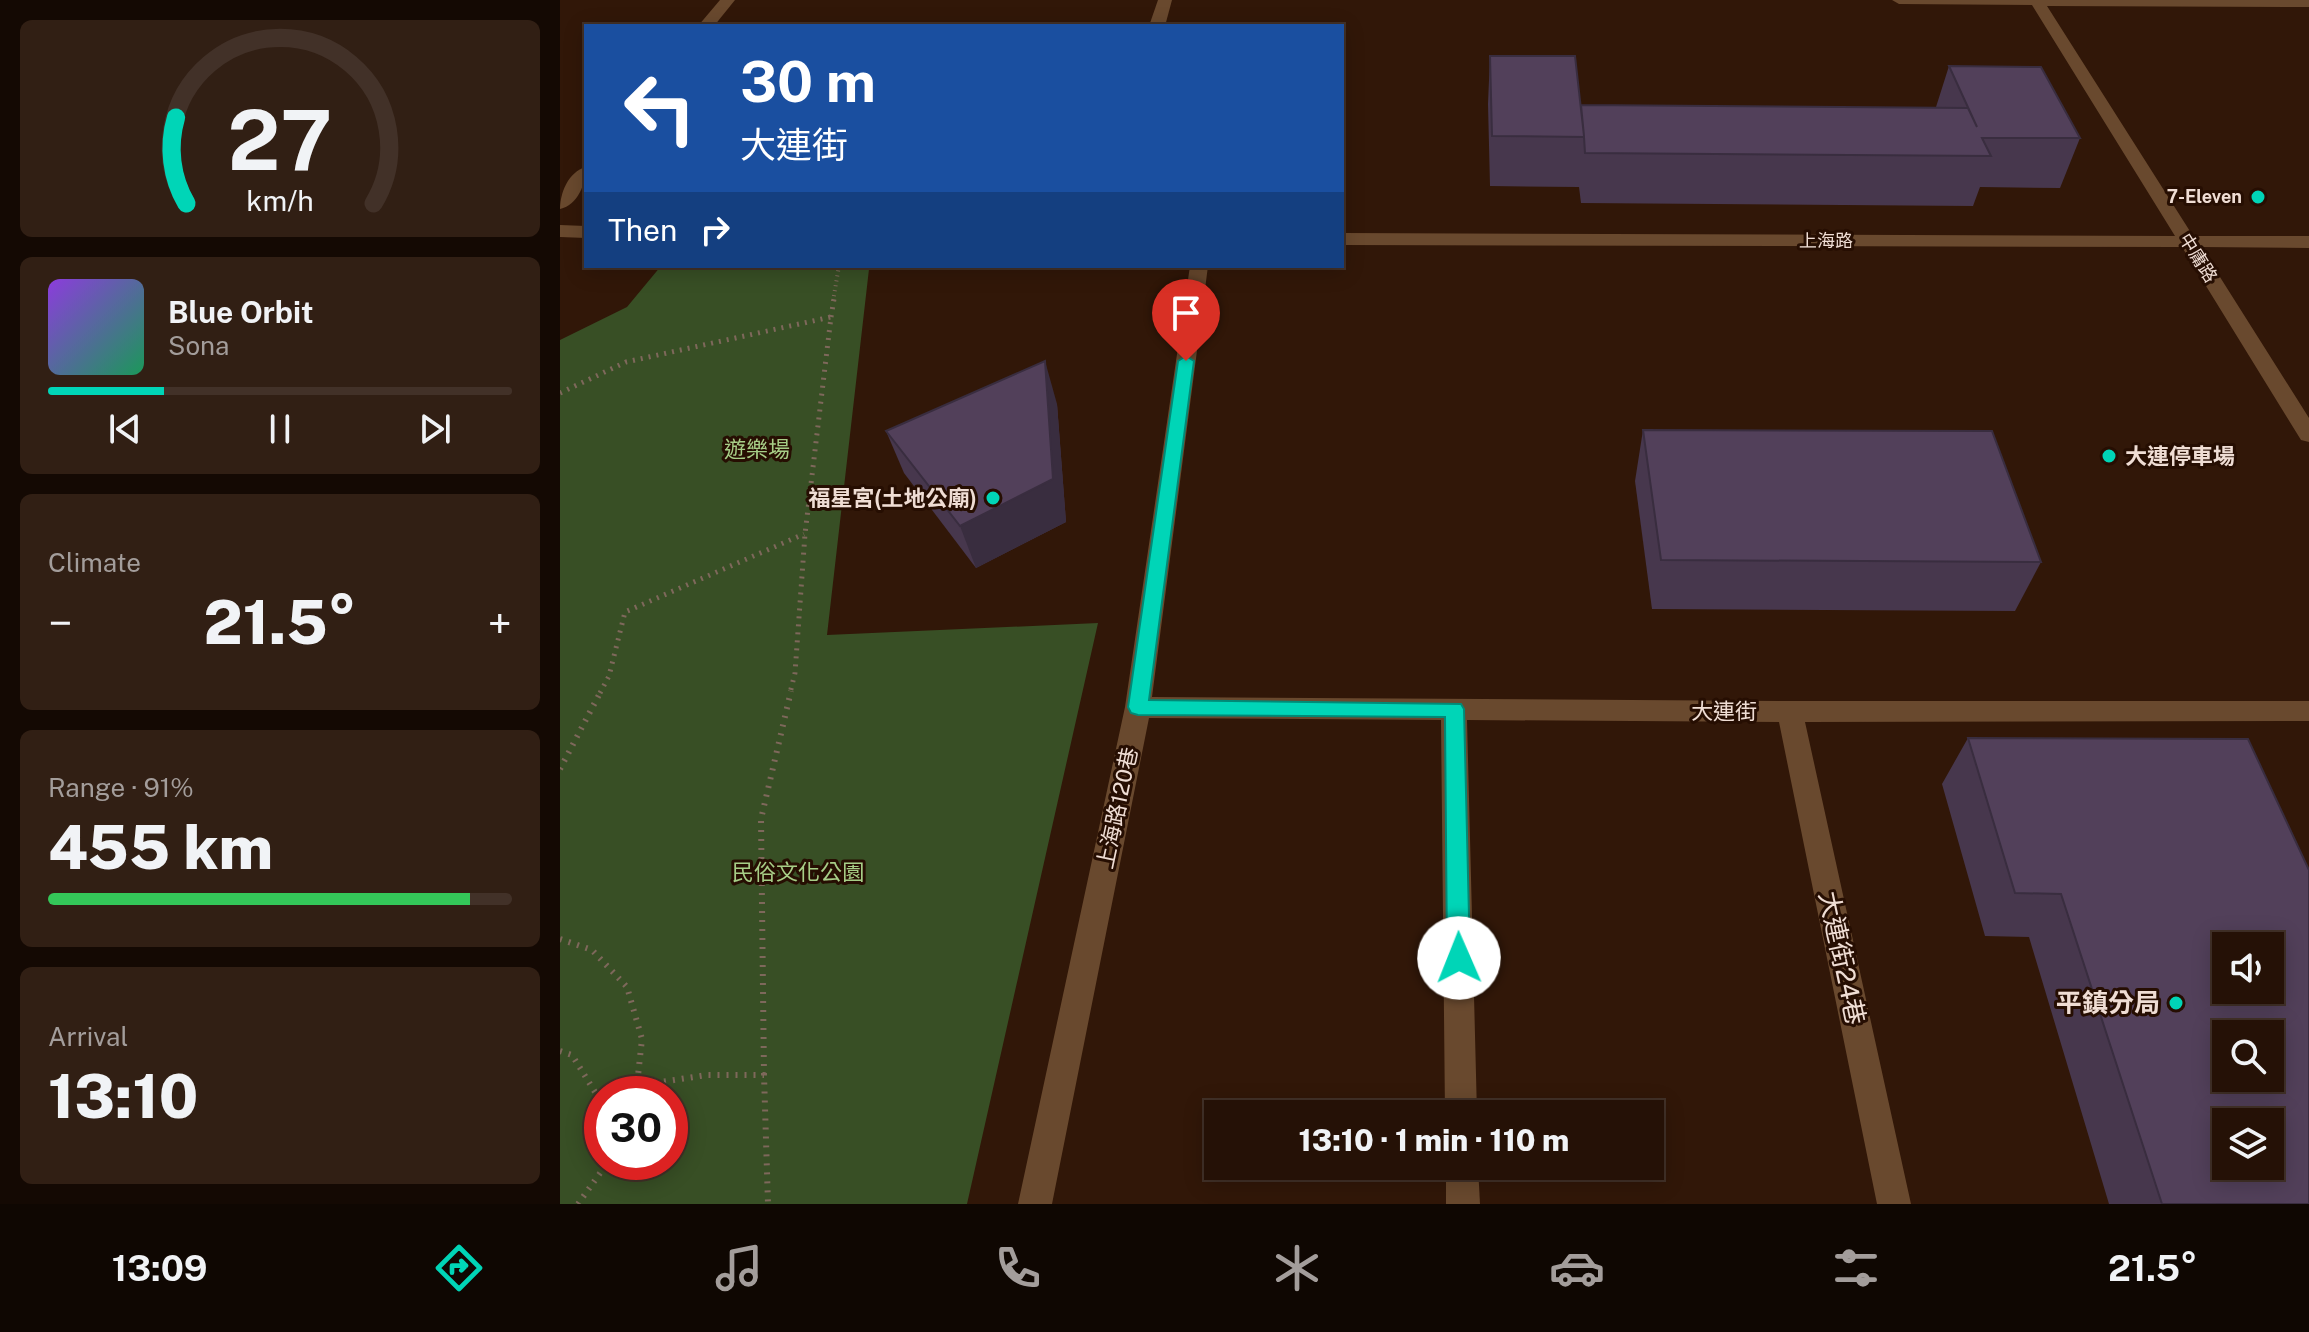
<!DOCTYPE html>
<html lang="en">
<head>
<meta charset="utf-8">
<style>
	body { margin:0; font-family:"Public Sans","Noto Sans TC",sans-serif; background:#311f14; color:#f1f3f6; height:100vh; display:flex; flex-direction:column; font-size:30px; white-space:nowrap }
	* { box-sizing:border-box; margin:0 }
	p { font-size:26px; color:#a39d9b }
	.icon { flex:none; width:44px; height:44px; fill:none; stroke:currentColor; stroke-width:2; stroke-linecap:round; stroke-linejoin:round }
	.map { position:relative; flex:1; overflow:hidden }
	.panel { display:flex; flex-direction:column; gap:20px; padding:20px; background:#140903; width:560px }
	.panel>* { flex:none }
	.top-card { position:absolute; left:24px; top:24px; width:760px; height:244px; border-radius:0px; box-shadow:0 4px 20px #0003,0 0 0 2px #423128; background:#1a4fa0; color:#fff; overflow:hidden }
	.tools { position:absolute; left:1652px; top:932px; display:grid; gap:16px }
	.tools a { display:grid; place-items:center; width:72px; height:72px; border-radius:0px; background:#251106; box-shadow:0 4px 20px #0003,0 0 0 2px #423128; font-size:40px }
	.speed { position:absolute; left:24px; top:1076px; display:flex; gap:16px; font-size:40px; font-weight:700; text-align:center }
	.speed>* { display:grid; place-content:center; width:104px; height:104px; border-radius:50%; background:#251106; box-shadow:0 4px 20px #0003,0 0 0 2px #423128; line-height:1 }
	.speed .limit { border:12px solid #d22; background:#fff; color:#111 }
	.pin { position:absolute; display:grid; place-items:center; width:68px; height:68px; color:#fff; margin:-82px -34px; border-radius:50% 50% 50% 0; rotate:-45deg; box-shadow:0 0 8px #0007 }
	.pin .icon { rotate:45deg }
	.me { position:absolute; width:88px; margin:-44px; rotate:359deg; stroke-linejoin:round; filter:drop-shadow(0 0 6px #0008) }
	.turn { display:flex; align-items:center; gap:28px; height:168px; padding:0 24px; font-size:36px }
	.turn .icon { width:104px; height:104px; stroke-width:2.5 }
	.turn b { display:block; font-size:56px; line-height:68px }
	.then { display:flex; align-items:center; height:76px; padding:0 24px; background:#0003; gap:16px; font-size:30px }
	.big { font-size:60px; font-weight:800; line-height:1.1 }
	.panel .card { flex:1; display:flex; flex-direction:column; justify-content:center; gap:12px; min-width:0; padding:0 28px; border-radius:12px; background:#311f14 }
	.panel .dial { align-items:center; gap:0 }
	.dial svg { height:208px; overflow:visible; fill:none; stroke:#423128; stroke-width:7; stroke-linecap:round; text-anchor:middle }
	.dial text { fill:#f1f3f6; stroke:none }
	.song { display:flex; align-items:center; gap:24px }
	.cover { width:96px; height:96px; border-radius:12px; background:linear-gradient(135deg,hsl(270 70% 55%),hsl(150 70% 35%)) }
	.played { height:8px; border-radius:4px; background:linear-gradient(90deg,#00d5b7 25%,#423128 25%) }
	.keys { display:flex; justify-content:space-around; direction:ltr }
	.heat { display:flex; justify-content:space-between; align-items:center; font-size:44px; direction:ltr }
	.charge { height:12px; border-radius:6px; background:linear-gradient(90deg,#34c759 91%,#423128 0) }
	.trip { position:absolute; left:644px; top:1100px; width:460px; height:80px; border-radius:0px; background:#251106; box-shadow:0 4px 20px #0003,0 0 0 2px #423128; font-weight:800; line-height:80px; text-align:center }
	.dock { display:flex; height:128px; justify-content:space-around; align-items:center; background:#0f0702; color:#a39d9b }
	.dock .icon { width:56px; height:56px }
	.dock .active { color:#00d5b7 }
	.dock b { font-size:36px; color:#f1f3f6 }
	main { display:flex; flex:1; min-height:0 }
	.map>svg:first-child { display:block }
	.green { fill:#384f25; fill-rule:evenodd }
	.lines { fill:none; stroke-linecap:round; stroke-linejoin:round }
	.path-far2 { stroke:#7e685b; stroke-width:4; stroke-dasharray:1 4; stroke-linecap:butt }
	.path-far1 { stroke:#7e685b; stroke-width:5; stroke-dasharray:2 6; stroke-linecap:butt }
	.path { stroke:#7e685b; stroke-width:6; stroke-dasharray:2 7; stroke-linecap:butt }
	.minor { fill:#69492e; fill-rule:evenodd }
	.wall { fill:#47374d }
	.shaded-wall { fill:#392d3f }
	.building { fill:#52405a; stroke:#392d3f; stroke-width:2; fill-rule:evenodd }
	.route { fill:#00d5b7; stroke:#008a77; stroke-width:2 }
	.poi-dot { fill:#00d5b7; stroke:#260e02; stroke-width:3 }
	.labels { text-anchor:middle; stroke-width:6; stroke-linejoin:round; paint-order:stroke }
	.far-poi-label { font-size:18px; font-weight:bold; fill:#efddd4; stroke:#260e02; text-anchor:end }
	.far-street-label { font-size:18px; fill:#efddd4; stroke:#260e02 }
	.park-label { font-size:22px; fill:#a7ce87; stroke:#260e02 }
	.poi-label { font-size:22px; font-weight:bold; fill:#efddd4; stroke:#260e02; text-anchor:start }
	.street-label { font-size:22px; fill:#efddd4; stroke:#260e02 }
	.near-street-label { font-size:26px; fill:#efddd4; stroke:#260e02 }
	.near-poi-label { font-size:26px; font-weight:bold; fill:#efddd4; stroke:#260e02; text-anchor:end }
</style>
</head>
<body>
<main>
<section class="panel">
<div class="card dial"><svg viewBox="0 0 100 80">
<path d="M14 69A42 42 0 1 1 86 69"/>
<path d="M14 69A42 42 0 0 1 10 36" stroke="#00d5b7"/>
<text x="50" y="56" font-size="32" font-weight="700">27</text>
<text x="50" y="72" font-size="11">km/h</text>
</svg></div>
<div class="card">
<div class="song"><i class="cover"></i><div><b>Blue Orbit</b><p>Sona</p></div></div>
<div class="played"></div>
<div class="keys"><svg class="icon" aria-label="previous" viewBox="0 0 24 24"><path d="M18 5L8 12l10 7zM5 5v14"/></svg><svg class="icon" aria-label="pause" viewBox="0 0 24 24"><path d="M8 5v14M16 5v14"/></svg><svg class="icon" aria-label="next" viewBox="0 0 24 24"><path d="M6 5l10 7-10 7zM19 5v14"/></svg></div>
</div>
<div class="card"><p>Climate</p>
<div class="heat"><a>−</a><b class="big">21.5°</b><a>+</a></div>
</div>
<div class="card"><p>Range · 91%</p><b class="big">455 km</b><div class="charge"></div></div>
<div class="card"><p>Arrival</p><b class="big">13:10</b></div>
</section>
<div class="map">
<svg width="1749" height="1204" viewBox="0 0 1749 1204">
	<rect width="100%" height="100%" fill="#311708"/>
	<!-- green -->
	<path class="green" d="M 101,266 L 309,269 L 267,635 L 538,623 L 407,1204 L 0,1204 L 0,340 L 67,307 ZM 42,1094 L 110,1094 L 110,1162 L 42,1162 Z"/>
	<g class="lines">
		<!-- path-far2 -->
		<polyline class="path-far2" points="273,301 279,266"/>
		<!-- path-far1 -->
		<g class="path-far1">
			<polyline points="271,317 274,299"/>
			<polyline points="0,393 66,362 271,317 245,534 235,673 230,693"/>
			<polyline points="40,693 49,676 65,612 244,534"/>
		</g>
		<!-- path -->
		<g class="path">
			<polyline points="0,769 41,691"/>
			<polyline points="0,939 32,950 67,987 82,1039 76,1094"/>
			<polyline points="0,1051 12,1055 35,1092 147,1075 204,1075 208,1204"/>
			<polyline points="204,1075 201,819 231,691"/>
			<polyline points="18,1204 48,1162"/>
		</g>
		<!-- minor -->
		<g class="minor">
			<polygon points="160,0 175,0 154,26 138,26"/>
			<polygon points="598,0 612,0 605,26 589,26"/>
			<polygon points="1332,0 1749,0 1749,7 1487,6 1633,236 1749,236 1749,248 1641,247 1749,418 1749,442 1741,440 1622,247 782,245 782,233 1615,236 1472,5 1339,4"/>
			<path d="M 26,167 C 26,183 18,205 0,209 C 0,193 8,172 26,167 Z"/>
			<polygon points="0,225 26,226 26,238 0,237"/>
			<polygon points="630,266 648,266 592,697 1230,701 1749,701 1749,721 1245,722 1351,1204 1317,1204 1219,722 907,720 917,1114 885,1114 881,720 589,718 492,1204 458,1204 565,707"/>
			<polygon points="886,1166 918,1166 920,1204 886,1204"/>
		</g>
	</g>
	<!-- wall -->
	<g class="wall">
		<polygon points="930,56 1021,109 1376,107 1389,66 1520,138 1500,188 1420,187 1413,206 1021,203 1019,187 930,186 928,104"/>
		<polygon points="497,404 506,522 416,568 344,473 326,431"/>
		<polygon points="1083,430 1481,562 1455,611 1092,609 1075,481"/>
		<polygon points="1408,738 1749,1204 1549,1204 1469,937 1425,936 1382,784"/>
	</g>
	<!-- shaded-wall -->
	<polygon class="shaded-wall" points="485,361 497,404 506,522 416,568 400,526"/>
	<!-- building -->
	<g class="building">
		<polygon points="930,56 1015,56 1024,136 1021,105 1408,108 1417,127 1389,66 1481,67 1520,138 1422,138 1431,156 1025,153 1024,137 932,136"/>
		<polygon points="485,361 493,479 400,526 326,431"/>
		<polygon points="1083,430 1432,431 1481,562 1101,560"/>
		<path d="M 1408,738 L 1688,739 L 1749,870 L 1749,1204 L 1602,1204 L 1501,894 L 1455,893 ZM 1666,946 L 1710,946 L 1710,990 L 1666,990 ZM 1666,1034 L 1710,1034 L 1710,1078 L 1666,1078 ZM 1666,1122 L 1710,1122 L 1710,1166 L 1666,1166 Z"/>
	</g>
	<!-- route -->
	<polygon class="route" points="626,356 634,361 589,700 901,704 904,709 910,958 906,966 899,969 891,966 887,958 885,717 578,715 571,713 568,707 618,361"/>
	<!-- markers -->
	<g class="poi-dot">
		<circle cx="1698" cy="197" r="8"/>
		<circle cx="1549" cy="456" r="8"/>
		<circle cx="433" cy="498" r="8"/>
		<circle cx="1616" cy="1003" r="8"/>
	</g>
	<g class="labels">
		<!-- far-poi labels -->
		<g class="far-poi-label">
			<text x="1682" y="203">7-Eleven</text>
		</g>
		<!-- far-street labels -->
		<g class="far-street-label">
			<text x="1266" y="247">上海路</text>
			<text transform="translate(1638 258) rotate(58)" y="6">中庸路</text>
		</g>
		<!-- park labels -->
		<g class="park-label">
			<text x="197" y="457">遊樂場</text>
			<text x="238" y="880">民俗文化公園</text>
		</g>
		<!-- poi labels -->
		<g class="poi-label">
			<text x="1565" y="464">大連停車場</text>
			<text x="417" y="506" text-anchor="end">福星宮(土地公廟)</text>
		</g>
		<!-- street labels -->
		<g class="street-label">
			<text x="1164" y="719">大連街</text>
			<text transform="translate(557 808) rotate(-78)" y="8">上海路120巷</text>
		</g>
		<!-- near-street labels -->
		<g class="near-street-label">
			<text transform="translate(1282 958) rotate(78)" y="9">大連街24巷</text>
		</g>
		<!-- near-poi labels -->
		<g class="near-poi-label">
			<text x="1600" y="1012">平鎮分局</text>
		</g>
	</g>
</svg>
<div class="tools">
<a><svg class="icon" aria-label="sound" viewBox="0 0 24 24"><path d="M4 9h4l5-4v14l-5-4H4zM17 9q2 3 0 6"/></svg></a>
<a><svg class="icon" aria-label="search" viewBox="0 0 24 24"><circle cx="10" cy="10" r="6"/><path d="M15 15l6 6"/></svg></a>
<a><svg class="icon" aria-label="layers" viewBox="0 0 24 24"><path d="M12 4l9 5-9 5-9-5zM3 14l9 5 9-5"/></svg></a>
</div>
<div class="speed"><div class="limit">30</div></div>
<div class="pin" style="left:626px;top:361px;background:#d93025"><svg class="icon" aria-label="arrive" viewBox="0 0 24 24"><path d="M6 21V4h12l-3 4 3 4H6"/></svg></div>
<svg class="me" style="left:899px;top:958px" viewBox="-20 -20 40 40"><circle r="19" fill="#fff"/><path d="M0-13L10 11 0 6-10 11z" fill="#00d5b7"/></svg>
<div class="trip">13:10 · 1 min · 110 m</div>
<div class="top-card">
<div class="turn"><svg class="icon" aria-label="left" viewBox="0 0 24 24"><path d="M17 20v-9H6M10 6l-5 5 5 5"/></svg><div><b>30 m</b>大連街</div></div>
<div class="then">Then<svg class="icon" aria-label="right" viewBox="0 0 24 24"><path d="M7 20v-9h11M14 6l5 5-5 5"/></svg></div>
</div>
</div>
</main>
<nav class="dock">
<b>13:09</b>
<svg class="icon active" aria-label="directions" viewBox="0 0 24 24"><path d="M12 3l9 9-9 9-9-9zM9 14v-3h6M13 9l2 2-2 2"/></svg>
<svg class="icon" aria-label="music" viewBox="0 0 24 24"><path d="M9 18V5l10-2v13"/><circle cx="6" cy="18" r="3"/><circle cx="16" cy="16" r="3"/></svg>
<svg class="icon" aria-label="phone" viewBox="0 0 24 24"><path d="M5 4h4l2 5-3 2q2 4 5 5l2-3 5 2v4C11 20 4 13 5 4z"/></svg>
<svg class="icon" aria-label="climate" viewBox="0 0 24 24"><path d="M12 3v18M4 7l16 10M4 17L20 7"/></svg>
<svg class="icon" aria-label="car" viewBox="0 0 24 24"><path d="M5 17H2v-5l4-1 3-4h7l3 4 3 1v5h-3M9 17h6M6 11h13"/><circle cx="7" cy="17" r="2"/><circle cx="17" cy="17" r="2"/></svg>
<svg class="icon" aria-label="filters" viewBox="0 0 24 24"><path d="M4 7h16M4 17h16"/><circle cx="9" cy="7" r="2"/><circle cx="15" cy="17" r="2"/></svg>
<b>21.5°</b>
</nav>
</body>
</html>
